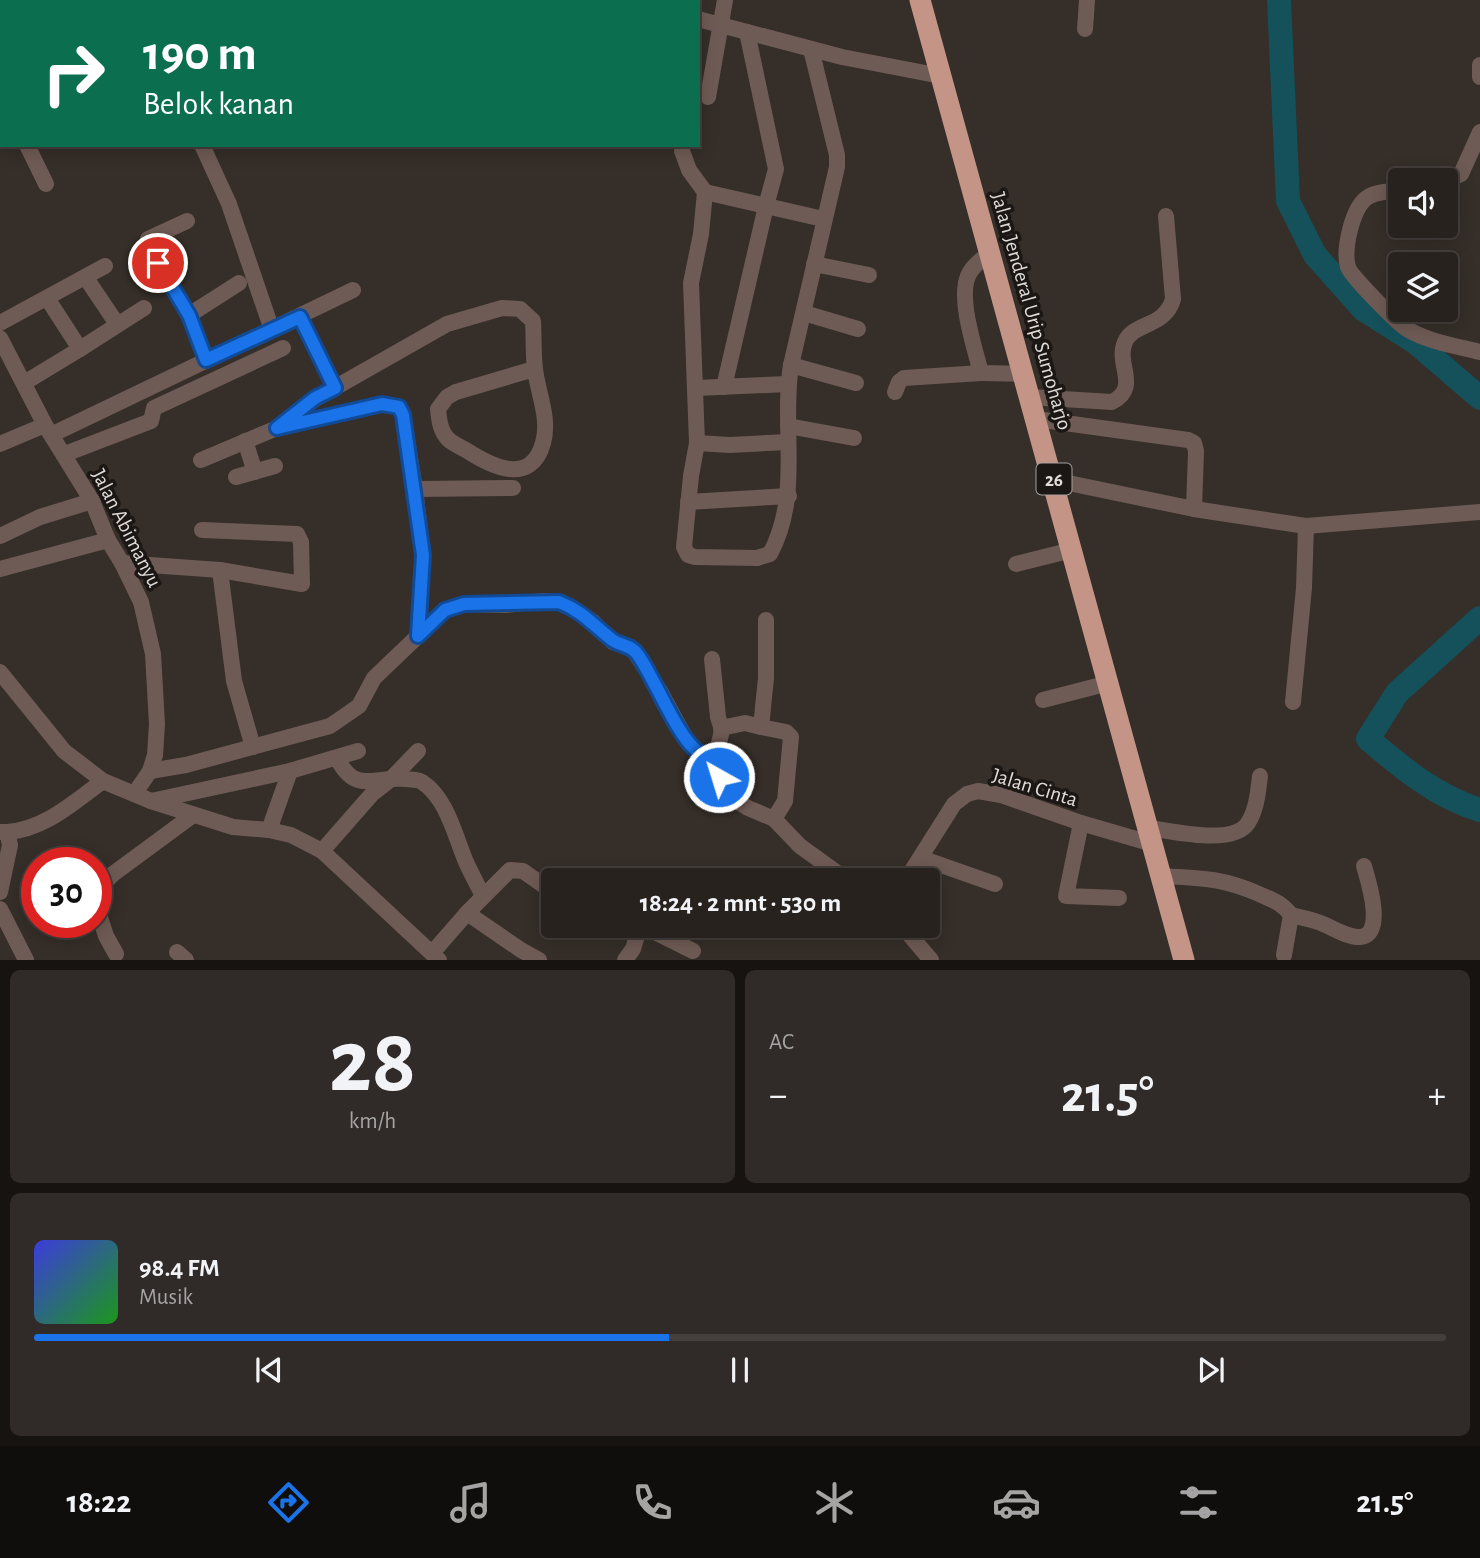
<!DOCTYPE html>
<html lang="id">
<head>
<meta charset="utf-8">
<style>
	body { margin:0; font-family:"Alegreya Sans",sans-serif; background:#302a28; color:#f1f3f6; height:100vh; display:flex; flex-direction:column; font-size:26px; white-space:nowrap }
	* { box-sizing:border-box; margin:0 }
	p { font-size:23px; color:#a5a4a4 }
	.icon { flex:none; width:38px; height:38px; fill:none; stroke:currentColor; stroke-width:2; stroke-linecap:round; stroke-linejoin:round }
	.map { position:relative; height:960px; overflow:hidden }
	.side { display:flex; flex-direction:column; gap:10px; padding:10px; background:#161311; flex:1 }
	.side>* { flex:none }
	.banner { position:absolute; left:0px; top:0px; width:700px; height:147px; box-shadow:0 4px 18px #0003,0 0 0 2px #443f3d; background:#0b6e4f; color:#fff; overflow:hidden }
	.tools { position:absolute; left:1388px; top:168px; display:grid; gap:14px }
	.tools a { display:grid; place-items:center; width:70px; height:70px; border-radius:7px; background:#28221f; box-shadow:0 4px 18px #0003,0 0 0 2px #443f3d; font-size:35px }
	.speed { position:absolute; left:21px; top:847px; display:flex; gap:14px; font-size:35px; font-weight:700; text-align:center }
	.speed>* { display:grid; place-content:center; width:91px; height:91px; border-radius:50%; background:#28221f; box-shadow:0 4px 18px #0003,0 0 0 2px #443f3d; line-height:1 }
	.speed .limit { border:10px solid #d22; background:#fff; color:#111 }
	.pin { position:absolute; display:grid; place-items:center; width:60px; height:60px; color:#fff; margin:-30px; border:4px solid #fff; border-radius:50%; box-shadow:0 2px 7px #0007 }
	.me { position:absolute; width:77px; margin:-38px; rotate:321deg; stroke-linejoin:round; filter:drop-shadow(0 0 5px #0008) }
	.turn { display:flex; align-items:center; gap:24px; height:147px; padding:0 28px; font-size:32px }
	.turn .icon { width:91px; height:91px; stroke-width:2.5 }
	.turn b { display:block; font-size:49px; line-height:60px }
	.big { font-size:52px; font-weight:700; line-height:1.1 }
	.side .widget { flex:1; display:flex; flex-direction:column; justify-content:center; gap:10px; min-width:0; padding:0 24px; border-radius:10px; background:#302a28 }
	.side .dial { align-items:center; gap:0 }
	.dial b { font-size:91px; line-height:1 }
	.song { display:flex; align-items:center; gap:21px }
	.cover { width:84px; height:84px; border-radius:10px; background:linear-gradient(135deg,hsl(240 70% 55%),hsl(120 70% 35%)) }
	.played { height:7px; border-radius:4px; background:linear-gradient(90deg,#1a73e8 45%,#443f3d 45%) }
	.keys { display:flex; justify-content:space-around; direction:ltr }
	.heat { display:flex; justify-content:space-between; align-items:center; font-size:38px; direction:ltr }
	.side .tiles { flex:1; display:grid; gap:10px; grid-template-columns:1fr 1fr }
	.widget:last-child { grid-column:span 2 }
	.trip { position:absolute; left:541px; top:868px; width:399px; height:70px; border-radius:7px; background:#28221f; box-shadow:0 4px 18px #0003,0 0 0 2px #443f3d; font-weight:700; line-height:70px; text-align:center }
	.dock { display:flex; height:112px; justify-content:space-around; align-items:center; background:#100e0c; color:#a5a4a4 }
	.dock .icon { width:49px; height:49px }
	.dock .active { color:#1a73e8 }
	.dock b { font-size:32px; color:#f1f3f6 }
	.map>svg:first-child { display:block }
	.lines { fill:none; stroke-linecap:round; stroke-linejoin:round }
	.river { stroke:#14515b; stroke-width:24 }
	.minor { stroke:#6f5b55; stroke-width:16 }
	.highway { stroke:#c49487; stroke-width:21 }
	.route-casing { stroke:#114b97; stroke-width:18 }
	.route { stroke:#1a73e8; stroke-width:12 }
	.labels { text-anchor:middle; stroke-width:7; stroke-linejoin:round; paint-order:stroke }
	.shield { fill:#1a1715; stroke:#a5a19e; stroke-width:2 }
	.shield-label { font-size:19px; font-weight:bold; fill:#e1dcd9 }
	.street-label { font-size:21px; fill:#e1dcd9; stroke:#1a1715 }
</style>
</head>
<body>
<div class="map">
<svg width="1480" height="960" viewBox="0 0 1480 960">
	<rect width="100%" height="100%" fill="#352e29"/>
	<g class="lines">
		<!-- river -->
		<g class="river">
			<polyline points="1279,0 1288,201 1315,255 1363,309 1415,342 1480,398"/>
			<path d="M 1480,618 L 1397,693 L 1368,739 C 1402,768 1437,797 1480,810"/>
		</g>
		<!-- minor -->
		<g class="minor">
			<polyline points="626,0 633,2"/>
			<polyline points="556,2 556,0"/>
			<polyline points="698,19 842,57 941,76"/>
			<polyline points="1085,29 1087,0"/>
			<polyline points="0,49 2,49"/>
			<polyline points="1480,65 1480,77"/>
			<polyline points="0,88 2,92"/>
			<polyline points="708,97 725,0"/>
			<polyline points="27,145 46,184"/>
			<polyline points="202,145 229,204 272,330"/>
			<path d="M 682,151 L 689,170 L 705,192 L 701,234 L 691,283 L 697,443 L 691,476 L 684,547 L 688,555 L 695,557 L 757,558 L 770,554 C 802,495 781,428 791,365 L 837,167 L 837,155 L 811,49"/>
			<polyline points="1446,180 1461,174 1480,132"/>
			<path d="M 1400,191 C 1391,191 1376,192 1368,197 C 1352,207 1343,250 1348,267 C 1350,275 1399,325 1407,329 C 1429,342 1456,346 1480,352"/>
			<polyline points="705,192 823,219"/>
			<polyline points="187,221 148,239 147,243 189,315 206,361"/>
			<path d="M 990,253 C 982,259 972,266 968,276 C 958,299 975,349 981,373 L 1024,374"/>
			<polyline points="814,264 869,275"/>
			<polyline points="86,278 117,324"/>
			<polyline points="47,298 80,349 144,308"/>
			<polyline points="804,313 858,329"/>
			<polyline points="189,315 239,283"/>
			<polyline points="300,317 335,388"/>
			<polyline points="0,323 105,266"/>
			<polyline points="0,338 45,425 92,501 108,540 122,563 141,602 153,654 157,724 155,755 150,771 135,793"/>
			<polyline points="791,365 856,383"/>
			<polyline points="24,383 80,349"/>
			<polyline points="724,387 766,206 776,169 747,32"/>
			<polyline points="696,388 788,384"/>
			<polyline points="895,392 899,382 904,378 981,373"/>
			<path d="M 1030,397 L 1112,402 C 1141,387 1115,364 1125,342 C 1133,322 1165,328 1173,299 L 1166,216"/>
			<polyline points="1036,419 1188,440 1194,443 1196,451 1194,509"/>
			<polyline points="788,426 854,438"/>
			<polyline points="282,427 382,404 399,407 403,415 415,489 513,488"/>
			<polyline points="53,434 353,290"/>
			<polyline points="245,441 255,472"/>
			<polyline points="697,443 730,445 788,442"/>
			<polyline points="0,444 45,425"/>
			<polyline points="65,454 151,421 154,408 283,348"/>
			<path d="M 201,460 L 277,428 L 315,399 L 447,324 L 502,308 L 520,309 L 533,321 C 534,337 533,353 535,369 C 538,394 550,418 543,443 C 531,486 492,467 466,450 C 460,447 452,443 448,439 C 440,431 439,419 438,409 L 447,397 L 456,392 L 534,369"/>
			<polyline points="236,477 275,466"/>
			<polyline points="1054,480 1194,509 1306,526"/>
			<polyline points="688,502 789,496"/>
			<polyline points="0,536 40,517 92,501"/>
			<polyline points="122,563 220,570 302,584 301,542 297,534 202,530"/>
			<polyline points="1016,564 1072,550"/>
			<polyline points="0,569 108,540"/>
			<polyline points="220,570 234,681 253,747"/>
			<polyline points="766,620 766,678 761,727 786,732 791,737 785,801 774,819"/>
			<polyline points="418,636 445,610 464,604 506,605 543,601 559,602 569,606 593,622 613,642 632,648 660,691 686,739 697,752 715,761"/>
			<polyline points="712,659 718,717 722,730 715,761 719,777 731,797 748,808 774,819 800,846 847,880"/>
			<polyline points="0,672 64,751 103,781 151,801 233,827 269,830 291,835 322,851 439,960"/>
			<polyline points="1043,700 1109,683"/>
			<polyline points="1293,702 1304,588 1306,526 1480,512"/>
			<polyline points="721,728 745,723 761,727"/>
			<path d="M 337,758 C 356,795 372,776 406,779 C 411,780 417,779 422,782 C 447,798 455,836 466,862 C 471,873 477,884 483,896"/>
			<polyline points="150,771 186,765 330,726 359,706 374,678 418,636 423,555 415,489"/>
			<polyline points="151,801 290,771 358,751"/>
			<polyline points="1081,823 1066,896 1119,898"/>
			<path d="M 1149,828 C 1173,831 1233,846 1248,823 C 1257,809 1258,791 1260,776"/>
			<polyline points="269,830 290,771"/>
			<polyline points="0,832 7,832 10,845 0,892"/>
			<path d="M 7,832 C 44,830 74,802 103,781"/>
			<polyline points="322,851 372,794 390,780 418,751"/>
			<polyline points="921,858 995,884"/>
			<path d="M 1161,876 C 1201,878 1222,878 1259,894 C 1273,900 1282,903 1291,915 L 1284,955"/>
			<polyline points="906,880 954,804 967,794 978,791 1001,795 1081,823 1153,844"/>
			<polyline points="96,898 100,887 113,874 193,815"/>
			<polyline points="96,905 106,936 116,954"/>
			<polyline points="0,909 26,960"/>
			<polyline points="467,913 521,950 539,960"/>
			<path d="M 1291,915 C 1300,917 1309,919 1318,922 C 1330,926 1347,938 1360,937 C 1386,935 1368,880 1364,866"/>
			<polyline points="643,926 693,951"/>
			<polyline points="902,926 931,960"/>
			<polyline points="177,952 186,960"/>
			<polyline points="432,953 467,913 510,870 523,871 553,892"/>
			<polyline points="625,960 633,949 640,926"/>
		</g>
		<!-- highway -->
		<polyline class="highway" points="920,0 1184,960"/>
	</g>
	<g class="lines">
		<!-- route casing -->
		<g class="route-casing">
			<path id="route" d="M 158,263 L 189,315 L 206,360 L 300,317 L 335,388 L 315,398 L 277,428 L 382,404 L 399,407 L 403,415 L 423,555 L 418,636 L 445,610 L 464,604 L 559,602 C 582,611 592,624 611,639 C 619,646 631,644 638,655 C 655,679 677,736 697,751 C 703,756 709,757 715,761 L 719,777"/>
		</g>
		<!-- route -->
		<use href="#route" class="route"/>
	</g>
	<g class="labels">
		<!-- shield labels -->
		<rect class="shield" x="1036.5" y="463.5" width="35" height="31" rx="5"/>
		<g class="shield-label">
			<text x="1054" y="486">26</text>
		</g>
		<!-- street labels -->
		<g class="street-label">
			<text transform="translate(1032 311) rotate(74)" y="7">Jalan Jenderal Urip Sumoharjo</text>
			<text transform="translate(127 528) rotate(63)" y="7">Jalan Abimanyu</text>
			<text transform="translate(1035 787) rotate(17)" y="7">Jalan Cinta</text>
		</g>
	</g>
</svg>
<div class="tools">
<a><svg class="icon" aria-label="sound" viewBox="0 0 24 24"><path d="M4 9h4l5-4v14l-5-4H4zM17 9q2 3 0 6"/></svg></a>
<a><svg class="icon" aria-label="layers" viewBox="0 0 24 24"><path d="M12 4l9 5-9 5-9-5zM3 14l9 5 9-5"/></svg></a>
</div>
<div class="speed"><div class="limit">30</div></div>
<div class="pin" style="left:158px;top:263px;background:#d93025"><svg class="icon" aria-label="arrive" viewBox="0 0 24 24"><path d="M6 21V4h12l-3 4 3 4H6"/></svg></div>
<svg class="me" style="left:719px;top:777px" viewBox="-20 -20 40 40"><circle r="17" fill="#1a73e8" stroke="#fff" stroke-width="3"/><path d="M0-11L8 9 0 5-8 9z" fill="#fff"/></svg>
<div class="trip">18:24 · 2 mnt · 530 m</div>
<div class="banner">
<div class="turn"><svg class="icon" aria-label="right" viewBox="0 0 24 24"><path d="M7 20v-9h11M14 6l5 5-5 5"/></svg><div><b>190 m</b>Belok kanan</div></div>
</div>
</div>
<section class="side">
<div class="tiles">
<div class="widget dial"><b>28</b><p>km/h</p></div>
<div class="widget"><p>AC</p>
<div class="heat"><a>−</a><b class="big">21.5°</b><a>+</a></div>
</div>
<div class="widget">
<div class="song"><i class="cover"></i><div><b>98.4 FM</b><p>Musik</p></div></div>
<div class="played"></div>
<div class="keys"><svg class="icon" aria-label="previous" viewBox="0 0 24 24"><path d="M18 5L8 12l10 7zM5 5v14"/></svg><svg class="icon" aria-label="pause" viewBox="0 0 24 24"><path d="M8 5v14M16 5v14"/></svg><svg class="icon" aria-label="next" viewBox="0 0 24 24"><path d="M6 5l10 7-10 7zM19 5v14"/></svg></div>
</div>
</div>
</section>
<nav class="dock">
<b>18:22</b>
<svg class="icon active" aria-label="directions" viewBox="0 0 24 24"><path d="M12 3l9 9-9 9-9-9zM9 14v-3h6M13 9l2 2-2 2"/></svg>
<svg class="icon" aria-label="music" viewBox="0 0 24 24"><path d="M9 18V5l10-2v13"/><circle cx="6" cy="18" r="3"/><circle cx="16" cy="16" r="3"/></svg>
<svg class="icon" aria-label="phone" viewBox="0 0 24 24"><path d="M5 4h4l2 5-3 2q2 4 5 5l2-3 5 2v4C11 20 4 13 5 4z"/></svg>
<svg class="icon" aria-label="climate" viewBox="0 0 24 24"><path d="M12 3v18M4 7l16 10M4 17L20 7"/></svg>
<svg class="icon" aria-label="car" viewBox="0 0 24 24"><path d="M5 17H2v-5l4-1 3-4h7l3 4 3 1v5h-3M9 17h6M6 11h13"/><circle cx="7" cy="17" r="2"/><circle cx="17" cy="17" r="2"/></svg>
<svg class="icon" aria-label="filters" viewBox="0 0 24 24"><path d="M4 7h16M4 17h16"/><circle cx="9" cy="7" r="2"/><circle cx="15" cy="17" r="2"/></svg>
<b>21.5°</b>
</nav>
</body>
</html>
